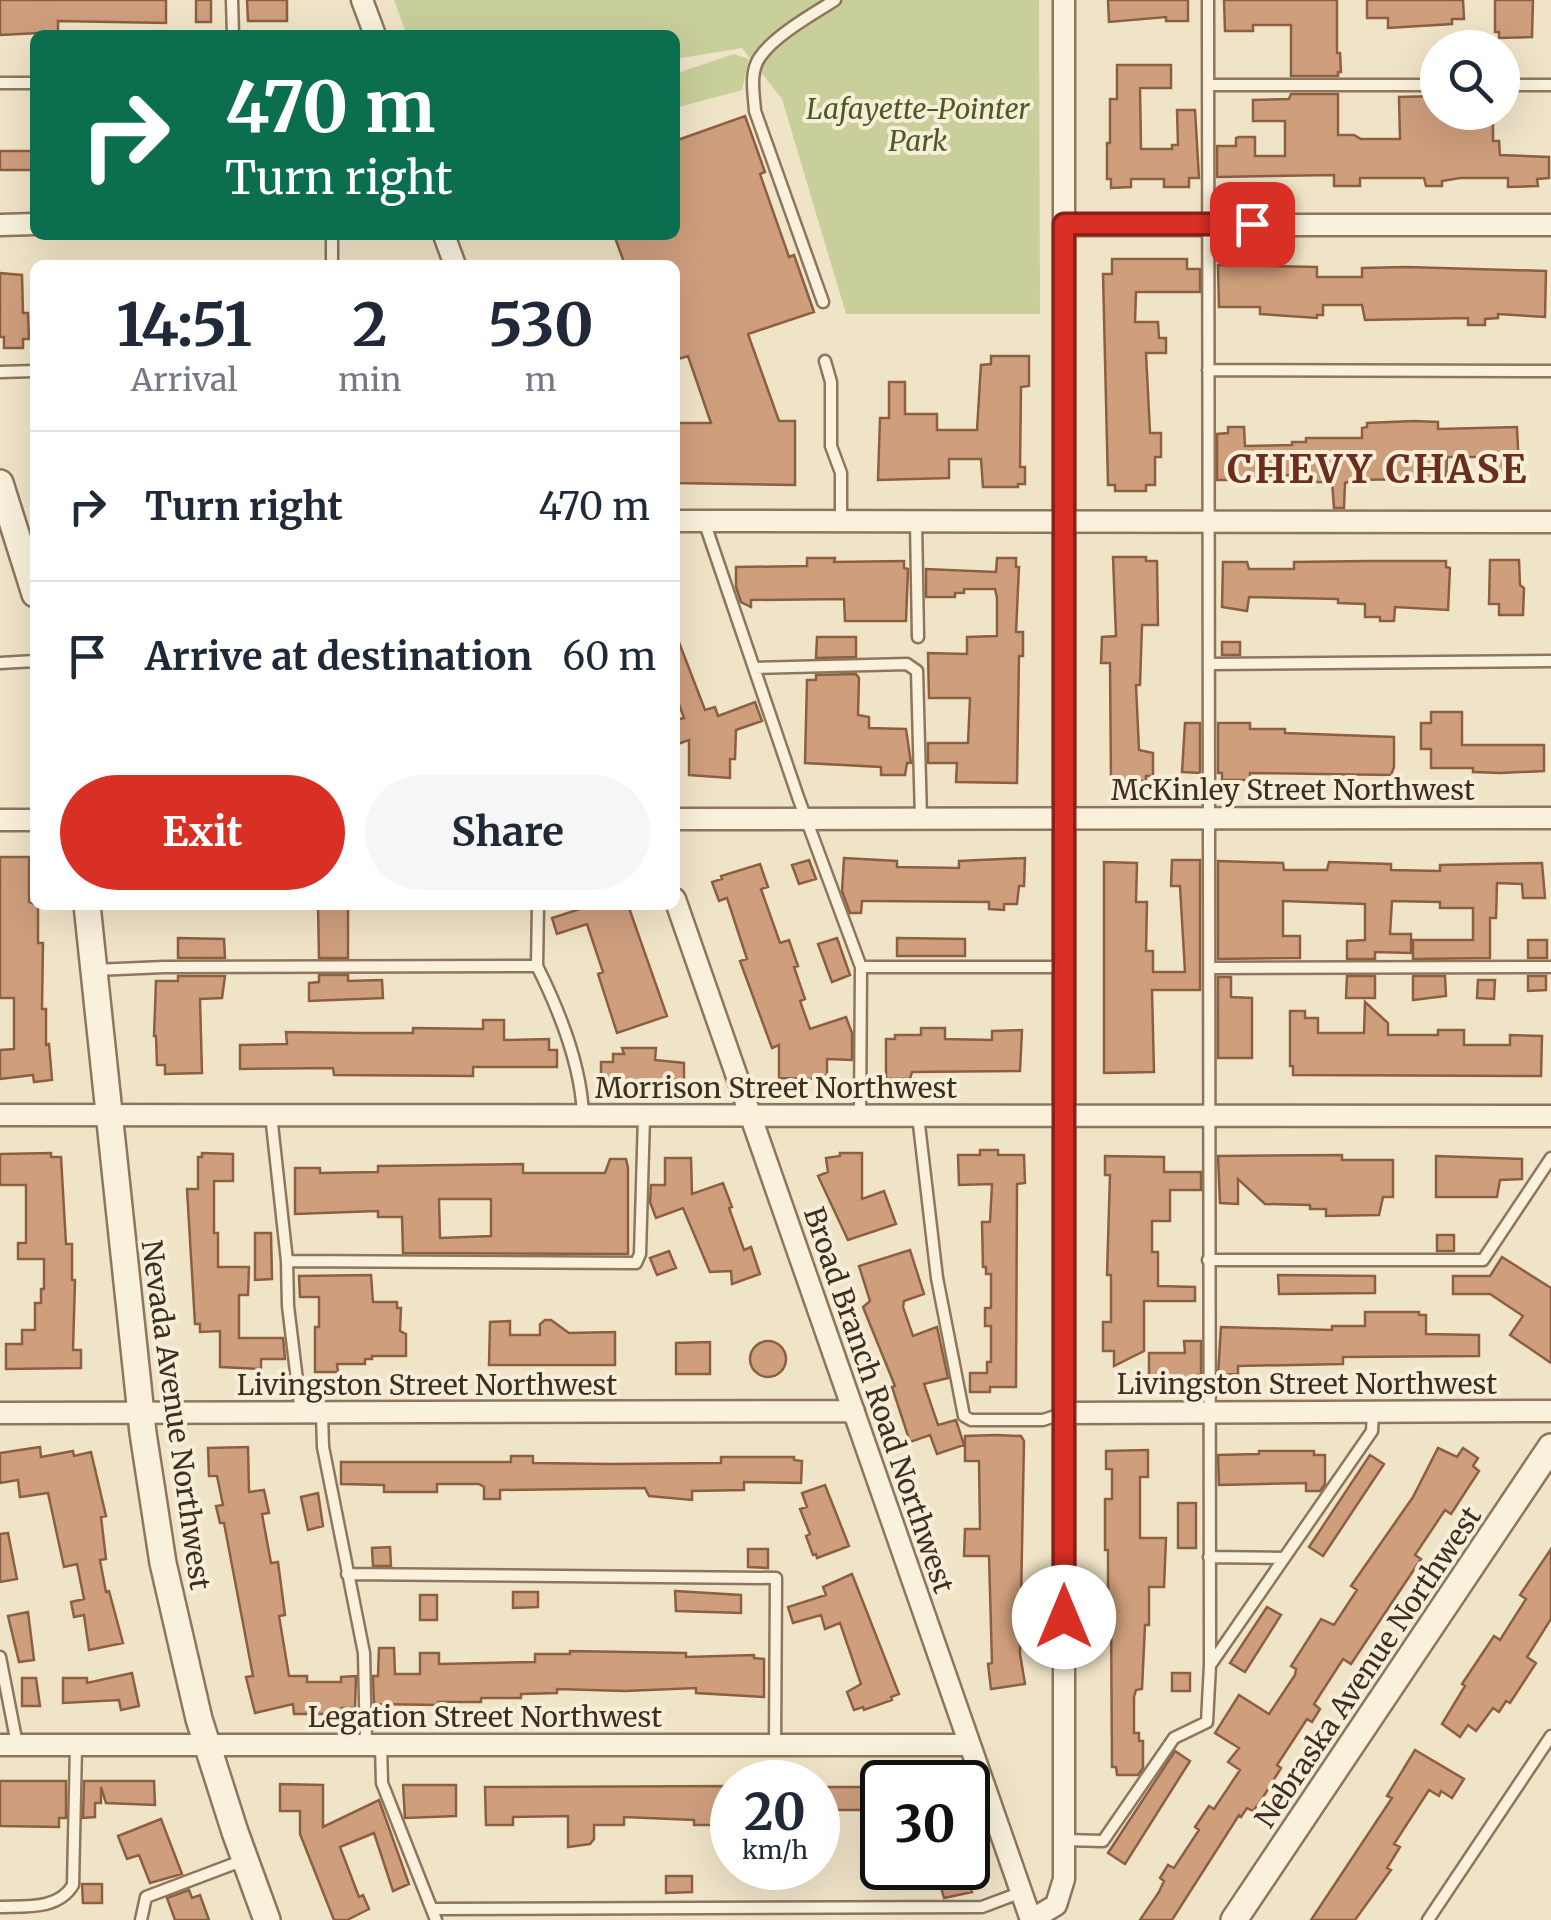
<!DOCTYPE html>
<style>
:root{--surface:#fff;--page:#f6f6f7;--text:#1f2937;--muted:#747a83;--line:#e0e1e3;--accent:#d93025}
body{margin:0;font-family:Merriweather,serif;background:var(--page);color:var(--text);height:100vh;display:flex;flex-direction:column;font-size:38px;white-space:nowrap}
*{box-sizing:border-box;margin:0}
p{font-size:32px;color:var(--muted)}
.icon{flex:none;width:55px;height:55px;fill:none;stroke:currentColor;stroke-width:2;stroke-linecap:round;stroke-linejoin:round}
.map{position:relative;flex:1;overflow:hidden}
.panel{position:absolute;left:30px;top:260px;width:650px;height:650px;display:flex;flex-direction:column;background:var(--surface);border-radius:15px;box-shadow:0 10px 40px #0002}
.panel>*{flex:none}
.guide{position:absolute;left:30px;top:30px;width:650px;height:210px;border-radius:15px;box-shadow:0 10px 40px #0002;background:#0b6e4f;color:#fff;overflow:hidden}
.tools{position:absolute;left:1420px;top:30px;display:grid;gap:20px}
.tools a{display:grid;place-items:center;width:100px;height:100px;border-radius:50%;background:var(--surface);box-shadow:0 10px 40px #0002;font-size:50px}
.speed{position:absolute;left:710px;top:1760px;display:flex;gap:20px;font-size:50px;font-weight:700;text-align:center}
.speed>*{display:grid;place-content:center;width:130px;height:130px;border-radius:50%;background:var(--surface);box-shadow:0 10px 40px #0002;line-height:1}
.speed small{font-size:25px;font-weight:400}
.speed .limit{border:5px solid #111;border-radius:15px;background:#fff;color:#111}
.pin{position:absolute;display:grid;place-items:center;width:85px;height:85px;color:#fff;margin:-42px;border-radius:20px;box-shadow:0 5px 15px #0006}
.me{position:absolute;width:110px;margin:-55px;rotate:0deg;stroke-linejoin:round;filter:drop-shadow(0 0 8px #0008)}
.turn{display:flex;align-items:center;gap:35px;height:210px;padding:0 30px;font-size:45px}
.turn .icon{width:130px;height:130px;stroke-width:2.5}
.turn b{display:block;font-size:70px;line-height:85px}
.eta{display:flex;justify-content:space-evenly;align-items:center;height:170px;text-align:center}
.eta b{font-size:60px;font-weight:700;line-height:70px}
.action{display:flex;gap:20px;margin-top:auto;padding:20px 30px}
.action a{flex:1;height:115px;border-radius:60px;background:var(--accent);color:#fff;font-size:40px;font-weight:700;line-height:115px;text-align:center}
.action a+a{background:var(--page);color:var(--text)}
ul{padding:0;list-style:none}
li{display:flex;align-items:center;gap:30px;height:150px;padding:0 30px;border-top:2px solid var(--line)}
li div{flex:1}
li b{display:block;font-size:38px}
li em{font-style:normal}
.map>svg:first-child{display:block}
.green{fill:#c9cf9b}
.building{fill:#cf9f7d;stroke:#8d5f41;stroke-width:2.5;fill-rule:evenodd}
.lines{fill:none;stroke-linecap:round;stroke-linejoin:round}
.service-casing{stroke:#8d765c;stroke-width:15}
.minor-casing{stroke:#8d765c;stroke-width:25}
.tertiary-casing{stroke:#8d765c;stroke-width:30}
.service{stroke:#faf1dc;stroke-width:10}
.minor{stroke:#faf1dc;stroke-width:20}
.tertiary{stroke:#faf1dc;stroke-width:25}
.route-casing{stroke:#8d1f18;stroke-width:25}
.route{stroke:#d93025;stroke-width:18}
.labels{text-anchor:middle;stroke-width:8;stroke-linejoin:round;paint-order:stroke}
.park-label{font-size:28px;font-style:italic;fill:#4d5a26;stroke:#f7eed8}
.street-label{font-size:28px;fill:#3d2e20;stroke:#f7eed8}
.district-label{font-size:38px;font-weight:bold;letter-spacing:2.5px;fill:#6b2e1e;stroke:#f7eed8}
</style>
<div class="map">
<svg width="1551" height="1920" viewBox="0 0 1551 1920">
<rect width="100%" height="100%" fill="#f0e4c8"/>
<path class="green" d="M394 0H1039L1040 314H846L782 99 742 48 675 59V35H407Z
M734 54 749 59 742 90 675 108V74Z"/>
<path class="building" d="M0 0H166V23L58 21V32L0 35Z
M196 0H211V22H196Z
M247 0H287V21H248Z
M1108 0H1188V21H1166V17L1109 22Z
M1224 0H1337V53H1340L1341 72H1338V76H1291V25H1253V31H1225Z
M1367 0H1463L1464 19H1452V24L1388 28V18H1367Z
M1495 0H1533L1532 37 1499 38V32H1495Z
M1117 65H1171V88H1140L1141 149H1172V145H1178L1177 110H1195L1199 178H1189V187H1164V179H1131V187L1111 188V179H1107V143H1110V99H1117Z
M1291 94H1338V135H1354L1361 139H1400L1399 97 1438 96V112H1493V141H1499L1500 155 1549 157V178L1537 179 1538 186 1508 187V178H1460L1442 181V186H1426L1424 178H1360V186H1334V175L1217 177V146H1236V138L1239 137H1255V156H1285V121H1253V100L1289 99Z
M745 116 765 172 760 174 789 257 794 255 814 312 748 334 779 421H795V485L675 483V423H711L688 356 675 360V265H625L614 235H675V141Z
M0 151H35V170H0Z
M1112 259H1187V269H1200V292H1136L1135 322H1158L1159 338H1166V353H1146L1150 433H1161V457H1155V485H1146V491H1115V485H1108L1103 274H1112Z
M1218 265 1317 267V277H1362V268L1406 267 1546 271 1545 317 1498 314V318L1485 319V325H1468V318L1365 320 1362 305H1323V315H1317V318L1260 314V307H1219Z
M0 273 22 275 23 313H28L29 339H23V348H4V337H0Z
M991 356H1029V386L1021 387 1020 467H1025V484H1018V487H983L981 459H949V478L878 480 880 418H889V382H905V414H937V430H977L981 365 991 364Z
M1414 421 1438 422V429L1517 427 1519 471 1487 472V457H1447L1446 483H1410V479L1355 480 1345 483 1344 508H1334L1332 482H1292V475L1247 476V480H1217V434L1228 433V427H1244L1245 446 1292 445V442H1306V438H1362V428L1367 427V423Z
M1113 557H1146V561H1157L1158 625H1142L1140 685H1136L1139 750 1153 753V776H1146V781H1111L1110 663H1101L1102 637 1116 636Z
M807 558H835L834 562 904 561V568L908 569 906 621H845L844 599 751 600V607L741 602 736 587V567L807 566Z
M997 558H1016V567H1019L1016 632H1023V656H1019L1017 783 956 782 957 763H928V743H968L970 698H929L928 653 967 654V637L997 636V598L995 589H964V593H955V597H926V569L996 572Z
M1490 560H1519L1520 585 1524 588 1523 615H1499V604H1489Z
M1368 561H1446V567L1450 568 1448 610 1395 607 1394 621H1380V617H1365V604L1338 603V599L1249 597 1247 611 1222 607 1223 562H1247L1249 569H1294V562Z
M675 632 705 710 715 707 718 716 755 702 762 721 736 730 735 759H730V778L689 775V740L675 745V720L684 718 675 693Z
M817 637H856V657L816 658Z
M1222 642H1240V655H1222Z
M856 674 859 678 858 715 869 717V728L906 729 911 763H907L905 775H881V767L805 763 807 680H816V675Z
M1431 712H1462V745H1544V771L1500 773 1473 772V768H1431V749H1421V723H1431Z
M1185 723H1200V773L1182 772Z
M1218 723H1250V729H1285V733L1394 737V767L1391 775 1250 773V780H1222V773H1218Z
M0 857H29V902L38 905V943H43L42 1009H46V1045L49 1044 52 1080 34 1082 33 1075 0 1079V1050L14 1049V998H0Z
M844 858 897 861V867L959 868V861L1025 858 1024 886H1019L1017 904H1004V910L989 909V902L871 901H862L861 913H850L842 891Z
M809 860 816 879 799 884 792 865Z
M1172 860H1200V990H1152L1154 1072 1104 1073V862L1137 863 1136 902H1147L1146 951H1153V972H1185L1180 886H1171Z
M1218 861 1283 863 1284 870H1327L1329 862 1391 864V870L1440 871V865L1542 863 1545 898H1523L1522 884 1497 883 1496 918H1490V958L1413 959V940H1473V908H1440V902L1392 901 1390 934H1411V953L1375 952V959H1347V941L1365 940V904L1283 901V936H1300V958L1218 959Z
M760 864 768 887 761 889 780 943 789 940 798 966 794 967 805 999 800 1001 810 1029 846 1017 852 1033V1060L827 1059V1075L817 1076V1079L779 1078V1045L772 1048 740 961 747 959 727 898 719 901 712 882 722 879 721 876Z
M318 905H348V958H319Z
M592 905H628L667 1016 617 1033 598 974 603 972 587 924 557 934 552 918Z
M178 938 224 939 225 958H178Z
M837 938 850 975 832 982 818 944Z
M897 938 965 939V956H897Z
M1528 940H1547V958H1528Z
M319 975H348V981L382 980 383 998 309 1001V983L319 982Z
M178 976H225L222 998 200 999 202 1073 165 1074V1065H157L156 1036H154L156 981H178Z
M1347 976H1375V998H1346Z
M1413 976H1445L1446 996 1413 1000Z
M1528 976H1546V990L1528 991Z
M1218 977H1231V997L1252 998V1058H1218Z
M1478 980H1495L1494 999 1477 998Z
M1365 1002 1388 1023V1035H1438V1030H1464V1045H1510V1035L1542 1036 1541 1076 1293 1075V1066H1290V1011H1305V1018H1318V1033H1364Z
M483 1020H504V1040L549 1039V1050H557V1067H473V1076L334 1075 333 1068 240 1069V1045L287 1044 286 1032 362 1033H413V1028L483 1029Z
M921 1028H945V1039L992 1040V1031L1022 1030 1020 1071 912 1072 910 1079H886V1039H895V1035H921Z
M622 1048H656L655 1060 684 1063V1079L601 1082V1062H613V1054H624Z
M980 1150H998V1155H1024L1025 1183 1017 1184 1016 1387H990V1392H970V1373H987V1362H991V1326H985V1308H991V1274H986V1267H983L982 1222H990L992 1184 959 1185 958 1155H980Z
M51 1153V1157H61L66 1244H72V1280H75L73 1350H81V1368L6 1369V1344H22V1330H35V1303H41V1289H44V1259H18V1243H26V1185H0V1154Z
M202 1153 233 1154V1181H214V1233H218V1267H249L248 1295H239V1338H283L285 1359H261V1369L220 1367V1331L200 1332V1324H195L187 1189H198V1157H202Z
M840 1153H862V1199L884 1191 896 1224 848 1240 818 1176 828 1172 826 1158 840 1156Z
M1342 1155V1160H1393V1197H1383L1379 1215 1326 1216V1209H1310V1205L1265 1204 1238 1179V1204L1220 1203 1218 1156Z
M1105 1156 1164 1157V1172H1201V1190H1170V1221H1152V1252H1158V1286L1195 1287V1301H1144V1351L1114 1366V1351H1103V1322H1111V1275H1107L1110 1175H1105Z
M1436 1156 1522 1159V1179L1500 1180 1497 1197H1436Z
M665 1158H691L692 1194 723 1183 732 1207 729 1208 744 1250 751 1247 760 1274 732 1284 731 1271 710 1272 683 1208 656 1218 650 1202 651 1185H665Z
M610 1159H626L628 1168V1254L403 1253 402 1217H378V1211L295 1214V1168H320V1173L378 1172V1166L523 1164V1173H605ZM439 1199H491V1236L440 1238Z
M255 1233H271L272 1279 255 1280Z
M1437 1235H1454V1251H1437Z
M910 1250 924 1294 904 1301 903 1307 913 1336 937 1327 948 1378 924 1384 938 1425 956 1420 964 1445 937 1454 930 1435 910 1442 892 1387 895 1386 863 1307 870 1301 859 1266Z
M669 1251 676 1268 657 1275 650 1258Z
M1502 1257 1551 1288V1363L1510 1335 1523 1316 1490 1294H1453V1276H1490Z
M371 1275 373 1302H397V1308H401L400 1331 406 1334V1356H372V1359H365V1364H337L338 1372H315V1327H319V1297H300L299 1276Z
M1278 1275 1375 1276V1293L1279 1294Z
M1365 1312H1419V1315H1426V1334L1479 1335V1356L1343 1357V1364L1238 1366V1374L1218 1375 1221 1327 1332 1330V1326H1365Z
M545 1320H551L569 1333 615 1332V1365H489L490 1322 510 1321V1335H540V1324Z
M1184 1341H1201V1375H1197V1379L1149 1382V1353H1185Z
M750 1359a18 18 0 1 1 36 0a18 18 0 1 1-36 0Z
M710 1342V1374H676V1343Z
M996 1435 1021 1436 1024 1441 1020 1654 1025 1684 991 1689 988 1664 992 1663 989 1556H964L965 1529H980L979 1461H965V1436Z
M40 1447 41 1457 73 1451 74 1456 91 1452 106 1516 101 1517 106 1559 100 1560 106 1592 109 1591 123 1643 89 1650 84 1615 74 1617 71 1602 84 1599 77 1564 64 1567 48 1493 20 1497 18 1480 0 1483V1453Z
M248 1447 249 1492 264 1490 269 1513 262 1514 271 1563 278 1562 285 1615 279 1616 289 1676H307V1682H341V1677L356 1676 355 1708H342V1714H294L293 1704 255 1713 246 1677 253 1676 224 1523H220L216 1506 223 1505 217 1476H209L208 1448Z
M1438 1448 1457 1457 1463 1448 1478 1458 1473 1466 1479 1471 1451 1514 1445 1510 1415 1555 1421 1559 1351 1664 1343 1659 1314 1704 1320 1709 1312 1722 1307 1719 1277 1765 1281 1768 1262 1799 1253 1811 1247 1808 1241 1817 1239 1815 1172 1920H1140L1159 1892 1164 1881 1160 1878 1168 1865 1174 1868 1199 1830 1195 1827 1209 1806 1214 1809 1240 1770 1228 1762 1239 1748 1215 1733 1239 1695 1269 1714 1295 1675 1296 1669 1291 1666 1321 1619 1334 1625 1357 1590 1351 1586 1413 1497Z
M1148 1450V1477H1140V1538H1166L1164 1587H1149V1625H1145L1142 1689 1136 1690 1134 1697V1733H1139V1741H1143V1768L1138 1775H1117L1116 1767H1112L1111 1608H1108V1550H1105V1499H1112V1469H1106V1451Z
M1259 1451H1314V1455H1325V1484L1320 1491H1306V1483L1219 1485 1218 1455 1259 1454Z
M1370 1455 1384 1464 1323 1556 1309 1547Z
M511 1456H533V1463L612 1464 721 1463V1457H794V1460L802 1461 801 1483 744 1482V1490L692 1491V1500L649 1496 645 1488 500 1490V1499H484V1487L479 1484H437V1492H384V1485L341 1484V1462H511Z
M825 1485 849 1546 817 1558 816 1554 813 1555 806 1536 810 1534 800 1509 807 1507 802 1493Z
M318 1493 323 1526 308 1530 301 1497Z
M1178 1503H1196V1548H1178Z
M8 1533 17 1579 0 1582V1534Z
M390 1547 391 1566H373L372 1548Z
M748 1549H768V1568L748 1567Z
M1551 1549V1619L1527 1657 1536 1663 1510 1703 1506 1701 1499 1712 1493 1708 1476 1731 1468 1725 1460 1737 1442 1724 1465 1686 1462 1684 1494 1636 1500 1640 1526 1599 1520 1595Z
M852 1574 899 1694 891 1697 892 1700 864 1710 863 1707 854 1710 847 1692 861 1684 840 1623 825 1629 821 1615 793 1623 788 1607 826 1595 823 1587Z
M675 1591 741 1595V1613L676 1611Z
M513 1592H538V1607L513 1608Z
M420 1595H437V1620H420Z
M1267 1607 1281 1615 1245 1672 1230 1663Z
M28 1612 34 1660 19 1662 8 1616Z
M379 1648H394L395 1674H420V1653H439V1664L535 1662V1654H570V1651L686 1653V1657L754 1655V1658L764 1659V1697L696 1693V1688L625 1691 557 1689V1693L521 1694V1698H481V1702H438V1705L374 1704 373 1676H378Z
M132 1673 139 1706 121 1710 119 1700 63 1703V1678H87V1683Z
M1172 1673H1190V1691H1172Z
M22 1678H36L40 1706H22Z
M1415 1750 1464 1779 1452 1798 1441 1791 1439 1796 1429 1790 1394 1844 1400 1847 1387 1868 1391 1870 1355 1920H1311L1392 1798 1387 1796Z
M1175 1751 1190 1761 1125 1864 1108 1853Z
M0 1781H66V1818H59V1827L0 1826Z
M84 1781H154L155 1805 106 1803 101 1787V1803H95V1817L83 1818Z
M280 1784 323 1785V1827L379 1800 409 1884 393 1891 374 1833 340 1847 359 1897 363 1895 369 1909 347 1920H334L300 1834V1811H280Z
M403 1785H456V1816L405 1818Z
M732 1786V1825H694V1820L624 1817V1825H594V1839L590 1844 568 1847V1816L513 1817V1825H486L485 1787Z
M818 1787H882V1810H819Z
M161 1819 182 1874 150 1883 139 1855 127 1859 118 1836Z
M964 1870 972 1892 944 1898 939 1880Z
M666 1876H692V1892L666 1893Z
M82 1884H102V1903H83Z
M189 1890 192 1898 200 1895 209 1920H175L167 1898Z"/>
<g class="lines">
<defs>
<path id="service" d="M232 0 233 35
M0 83H35
M1208 85H1438
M1502 85H1551
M332 235V265
M823 302 755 111C754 94 749 72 760 57 775 35 813 14 835 0
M825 361 831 382V446L841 473V521
M1208 370 1551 371
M0 372 35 371
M704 521 798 797 861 967 860 1116
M916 522 918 637
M0 663 35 661
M1209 664 1551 661
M754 668 907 664 917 671 921 818
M537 966 538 905
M861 967H1064
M1209 968 1551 967
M95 970 164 967 537 966C559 1010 581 1066 583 1115
M271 1115 287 1261 636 1263 640 1254 644 1116
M918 1116 937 1278 964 1416 971 1420H1043L1064 1413
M1208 1260H1483L1551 1158
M287 1261 288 1306 301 1413
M322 1413 323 1447 364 1653 366 1745
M1209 1557 1284 1558
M347 1574 776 1578 775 1746
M0 1657 17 1744
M1211 1664 1372 1431 1373 1412
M381 1745 382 1783 436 1920
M1065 1840 1103 1841 1174 1738 1207 1722 1210 1665 1208 0
M0 1907C26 1906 58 1910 73 1885L76 1746
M434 1909 982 1907 1022 1892
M141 1920 146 1897 244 1860
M1428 1920 1551 1736"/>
<path id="minor" d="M362 0 375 35
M0 225 35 224
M1064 225H1551
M444 235 455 265
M675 521 1551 522
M675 819 1551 818
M0 820H35
M675 899 1031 1920
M0 1115 1551 1116
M0 1413 854 1411
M1064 1413 1551 1411
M0 1745H970
M1031 1920 1056 1905 1064 1879V0"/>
<path id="tertiary" d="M0 483 35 594
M87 905 143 1433 163 1563 199 1719 235 1832 267 1920
M1234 1920 1551 1447"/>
</defs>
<use href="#service" class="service-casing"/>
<use href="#minor" class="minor-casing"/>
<use href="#tertiary" class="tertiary-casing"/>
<use href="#service" class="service"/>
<use href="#minor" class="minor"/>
<use href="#tertiary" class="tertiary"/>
</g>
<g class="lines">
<defs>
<path id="route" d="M1064 1617V224H1252"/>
</defs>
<use href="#route" class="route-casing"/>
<use href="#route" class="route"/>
</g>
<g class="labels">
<g class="park-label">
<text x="918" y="119">Lafayette-Pointer<tspan x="918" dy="32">Park</tspan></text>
</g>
<g class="street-label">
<text x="1293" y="800">McKinley Street Northwest</text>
<text x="776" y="1098">Morrison Street Northwest</text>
<text x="1307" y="1394">Livingston Street Northwest</text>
<text x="427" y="1395">Livingston Street Northwest</text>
<text transform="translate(879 1400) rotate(71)" y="10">Broad Branch Road Northwest</text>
<text transform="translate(176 1415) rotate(82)" y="10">Nevada Avenue Northwest</text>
<text transform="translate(1368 1667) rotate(-56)" y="10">Nebraska Avenue Northwest</text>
<text x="485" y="1727">Legation Street Northwest</text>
</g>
<g class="district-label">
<text x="1378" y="483">CHEVY CHASE</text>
</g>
</g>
</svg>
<div class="tools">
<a><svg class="icon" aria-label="search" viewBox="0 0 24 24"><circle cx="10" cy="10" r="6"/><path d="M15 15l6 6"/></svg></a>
</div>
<div class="speed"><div>20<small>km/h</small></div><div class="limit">30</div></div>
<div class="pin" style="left:1252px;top:224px;background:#d93025"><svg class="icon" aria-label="arrive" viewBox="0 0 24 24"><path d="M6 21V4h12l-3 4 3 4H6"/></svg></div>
<svg class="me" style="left:1064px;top:1617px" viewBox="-20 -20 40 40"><circle r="19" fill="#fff"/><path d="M0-13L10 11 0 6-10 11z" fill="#d93025"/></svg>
<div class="guide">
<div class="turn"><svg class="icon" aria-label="right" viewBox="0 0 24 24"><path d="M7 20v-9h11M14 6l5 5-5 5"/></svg><div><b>470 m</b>Turn right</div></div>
</div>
<section class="panel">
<div class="eta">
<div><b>14:51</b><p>Arrival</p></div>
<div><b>2</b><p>min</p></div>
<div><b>530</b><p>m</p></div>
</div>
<ul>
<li><svg class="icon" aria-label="right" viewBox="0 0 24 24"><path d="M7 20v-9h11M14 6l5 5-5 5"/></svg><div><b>Turn right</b></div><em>470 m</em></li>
<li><svg class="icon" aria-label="arrive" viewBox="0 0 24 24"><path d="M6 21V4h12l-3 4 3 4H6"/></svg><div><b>Arrive at destination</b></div><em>60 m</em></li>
</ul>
<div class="action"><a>Exit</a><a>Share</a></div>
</section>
</div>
